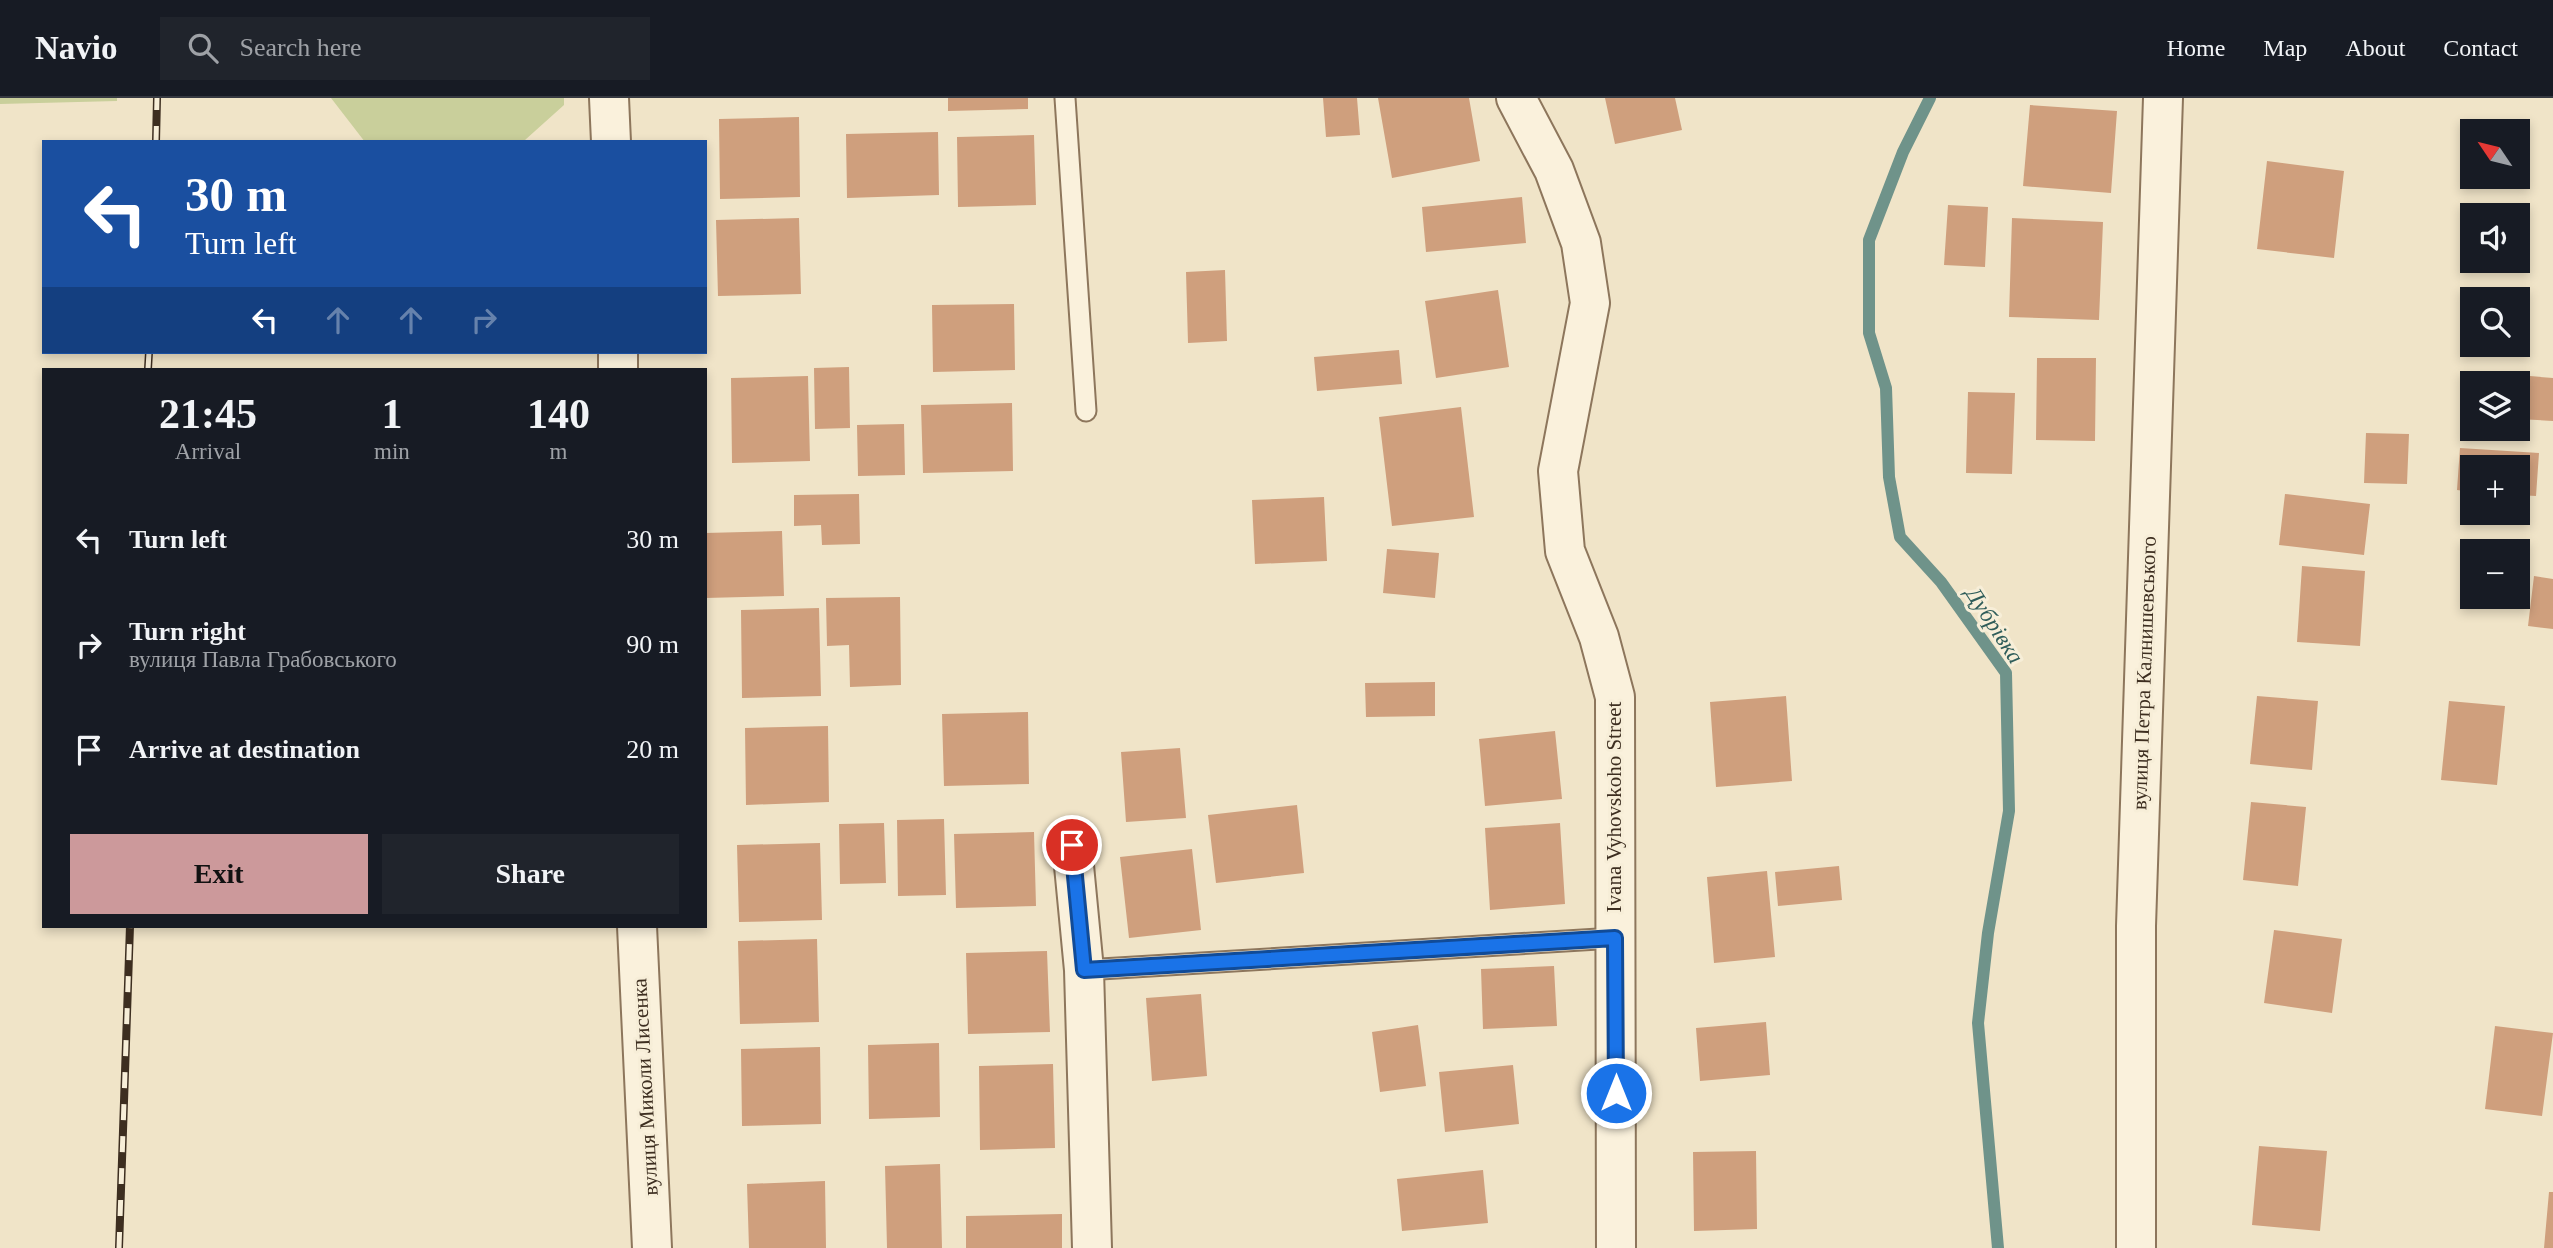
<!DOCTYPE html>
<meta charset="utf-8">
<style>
:root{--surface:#171b24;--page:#20242c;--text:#f1f3f6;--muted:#9ea1a6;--line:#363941;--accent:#cc999b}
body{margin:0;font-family:"Times New Roman",serif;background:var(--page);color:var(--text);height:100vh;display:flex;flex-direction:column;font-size:26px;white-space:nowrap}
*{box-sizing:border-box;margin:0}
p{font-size:23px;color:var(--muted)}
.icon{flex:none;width:38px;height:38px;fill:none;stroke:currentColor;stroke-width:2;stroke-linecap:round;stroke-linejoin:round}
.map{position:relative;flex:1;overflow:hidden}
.drawer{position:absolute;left:42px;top:270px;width:665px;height:560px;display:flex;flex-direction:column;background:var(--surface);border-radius:0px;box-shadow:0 4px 10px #0003}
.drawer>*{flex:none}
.top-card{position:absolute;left:42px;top:42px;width:665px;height:214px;border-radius:0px;box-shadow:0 4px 10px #0003;background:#1a4fa0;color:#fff;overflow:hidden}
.needle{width:46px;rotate:305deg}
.buttons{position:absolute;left:2460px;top:21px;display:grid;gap:14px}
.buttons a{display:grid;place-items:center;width:70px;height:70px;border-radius:0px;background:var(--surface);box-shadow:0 4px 10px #0003;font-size:35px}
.pin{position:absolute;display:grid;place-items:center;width:60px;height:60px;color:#fff;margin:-30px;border:4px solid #fff;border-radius:50%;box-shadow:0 2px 7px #0007}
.me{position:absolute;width:77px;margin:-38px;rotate:0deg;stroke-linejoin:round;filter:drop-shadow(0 0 5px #0008)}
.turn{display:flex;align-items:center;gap:24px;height:147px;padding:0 28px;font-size:32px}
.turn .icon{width:91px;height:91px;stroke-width:2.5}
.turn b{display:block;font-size:49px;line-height:60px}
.lanes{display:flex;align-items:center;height:66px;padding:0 28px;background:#0003;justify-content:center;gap:35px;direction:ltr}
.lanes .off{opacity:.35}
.eta{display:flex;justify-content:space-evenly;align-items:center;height:119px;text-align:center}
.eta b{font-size:42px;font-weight:700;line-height:49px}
.button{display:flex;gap:14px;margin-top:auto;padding:14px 28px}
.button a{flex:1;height:80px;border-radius:0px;background:var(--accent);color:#111;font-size:28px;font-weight:700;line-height:80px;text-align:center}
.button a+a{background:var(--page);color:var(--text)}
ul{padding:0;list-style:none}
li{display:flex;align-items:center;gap:21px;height:105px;padding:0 28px}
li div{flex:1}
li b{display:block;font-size:26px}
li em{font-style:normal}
header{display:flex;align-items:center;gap:42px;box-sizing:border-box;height:98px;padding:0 35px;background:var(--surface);border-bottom:2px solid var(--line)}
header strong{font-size:33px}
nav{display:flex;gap:38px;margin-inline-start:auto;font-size:24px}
.search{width:490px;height:63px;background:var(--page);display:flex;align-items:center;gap:18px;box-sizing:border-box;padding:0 24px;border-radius:0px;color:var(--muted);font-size:26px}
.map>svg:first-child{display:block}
.green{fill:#c9cf9b}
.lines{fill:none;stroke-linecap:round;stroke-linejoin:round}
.stream{stroke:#6f938a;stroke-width:12}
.building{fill:#cf9f7d}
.lane-casing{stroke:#8d765c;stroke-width:23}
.street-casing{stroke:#8d765c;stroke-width:42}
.lane{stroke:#faf1dc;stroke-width:19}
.street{stroke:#faf1dc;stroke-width:38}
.rail-casing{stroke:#3d2e20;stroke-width:8}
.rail{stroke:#f7eed8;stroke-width:5;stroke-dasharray:16;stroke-linecap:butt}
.route-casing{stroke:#114b97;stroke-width:18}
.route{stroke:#1a73e8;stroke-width:12}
.labels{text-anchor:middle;stroke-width:6;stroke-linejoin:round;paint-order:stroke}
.street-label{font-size:21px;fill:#3d2e20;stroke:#f7eed8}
.water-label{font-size:23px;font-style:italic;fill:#2f5d5a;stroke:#f7eed8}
</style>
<header>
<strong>Navio</strong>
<div class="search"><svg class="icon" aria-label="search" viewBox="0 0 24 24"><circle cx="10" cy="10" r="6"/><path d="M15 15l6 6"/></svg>Search here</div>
<nav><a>Home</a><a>Map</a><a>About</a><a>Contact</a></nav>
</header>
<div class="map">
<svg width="2553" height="1150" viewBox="0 0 2553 1150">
<rect width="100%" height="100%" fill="#f0e4c8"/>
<path class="green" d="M0 0H117V3L0 6Z
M331 0H564V7L525 42 519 44H365Z"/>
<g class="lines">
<path class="stream" d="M1930 0 1903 54 1869 142V235L1886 290 1889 379 1900 439 1941 484 2006 575 2009 713 1988 835 1978 925 1998 1150"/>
</g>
<path class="building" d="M948 0H1028V11L948 13Z
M1323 0H1357L1360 37 1326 39Z
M1378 0H1469L1480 63 1392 80Z
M1605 0H1675L1682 32 1615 46Z
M2030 7 2117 13 2111 95 2023 88Z
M799 19 800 99 720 101 719 21Z
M938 34 939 97 847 100 846 36Z
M1034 37 1036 107 958 109 957 39Z
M2267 63 2344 73 2334 160 2257 151Z
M1522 99 1526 145 1426 154 1422 109Z
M1948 107 1988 109 1985 169 1944 167Z
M799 120 801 196 718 198 716 122Z
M2012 120 2103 124 2099 222 2009 219Z
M1225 172 1227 243 1188 245 1186 174Z
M1498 192 1509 269 1436 280 1425 203Z
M1014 206 1015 272 933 274 932 207Z
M1399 252 1402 286 1317 293 1314 259Z
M2037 260H2096L2095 343 2036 342Z
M849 269 850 330 815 331 814 270Z
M2506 276 2553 280V323L2518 321V285H2505Z
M808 278 810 363 732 365 731 280Z
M1968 294 2015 295 2012 376 1966 375Z
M1012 305 1013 373 923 375 921 307Z
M1461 309 1474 419 1392 428 1379 319Z
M904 326 905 377 858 378 857 327Z
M2366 335 2409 336 2407 386 2364 385Z
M2460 350 2539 355 2536 398 2518 397V369H2473V394L2457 392Z
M859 396 860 446 822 447 821 427 794 428V397Z
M2285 396 2370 406 2364 457 2279 447Z
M1324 399 1327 463 1255 466 1252 402Z
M782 433 784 498 705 500V435Z
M1387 451 1439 455 1435 500 1383 495Z
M2302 468 2365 473 2360 548 2297 544Z
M2534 478 2553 481V531L2528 528Z
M900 499 901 587 850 589 849 547 827 548 826 500Z
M819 510 821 598 742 600 741 512Z
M1435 584V618L1366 619 1365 585Z
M1786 598 1792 683 1716 689 1710 604Z
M2257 598 2318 603 2312 672 2250 666Z
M2449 603 2505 608 2497 687 2441 682Z
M1028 614 1029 686 944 688 942 616Z
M828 628 829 704 746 707 745 630Z
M1555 633 1562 701 1485 708 1479 641Z
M1180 650 1186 720 1126 724 1121 654Z
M2251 704 2306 709 2298 788 2243 782Z
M1297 707 1304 775 1216 785 1208 717Z
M944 721 946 797 898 798 897 722Z
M884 725 886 785 840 786 839 726Z
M1560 725 1565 806 1490 812 1485 730Z
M1034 734 1036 808 956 810 954 736Z
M820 745 822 822 739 824 737 747Z
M1192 751 1201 832 1129 840 1120 759Z
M1839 768 1842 802 1778 808 1775 774Z
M1767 773 1775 859 1714 865 1707 779Z
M2274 832 2342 841 2332 915 2264 905Z
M817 841 819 924 740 926 738 843Z
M1047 853 1050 934 968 936 966 855Z
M1554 868 1557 928 1483 931 1481 871Z
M1201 896 1207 978 1152 983 1146 900Z
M1766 924 1770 977 1700 983 1696 930Z
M1418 927 1426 988 1380 994 1372 934Z
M2495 928 2553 935 2542 1018 2485 1011Z
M939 945 940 1019 869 1021 868 947Z
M820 949 821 1026 742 1028 741 951Z
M1053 966 1055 1050 980 1052 979 968Z
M1513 967 1519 1026 1445 1034 1439 974Z
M2259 1048 2327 1053 2320 1133 2252 1127Z
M1756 1053 1757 1131 1694 1133 1693 1054Z
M940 1066 942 1150H887L885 1068Z
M1483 1072 1488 1125 1402 1133 1397 1081Z
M825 1083 826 1150H749L747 1086Z
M2549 1094H2553V1150H2544Z
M1062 1116V1150H966V1118Z"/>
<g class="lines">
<defs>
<path id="lane" d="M1065 0 1086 313
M1084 872 1615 840"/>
<path id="street" d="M609 0 611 44
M1516 0 1554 72 1581 145 1590 205 1558 373 1565 453 1599 539 1615 599 1616 1150
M618 254V271
M1072 747 1084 872 1092 1150
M637 828 652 1150
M2136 1150V828L2163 0"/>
</defs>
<use href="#lane" class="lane-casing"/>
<use href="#street" class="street-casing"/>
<use href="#lane" class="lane"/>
<use href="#street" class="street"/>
<defs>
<path id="rail" d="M156 44 157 0
M148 271 149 254
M119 1150 130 828"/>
</defs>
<use href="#rail" class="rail-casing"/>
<use href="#rail" class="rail"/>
</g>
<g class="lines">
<defs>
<path id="route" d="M1072 747 1084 872 1615 840 1616 995"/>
</defs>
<use href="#route" class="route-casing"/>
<use href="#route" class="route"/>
</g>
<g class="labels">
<g class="street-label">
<text transform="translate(2144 575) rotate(-88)" y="7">вулиця Петра Калнишевського</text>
<text transform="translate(1614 709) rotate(-90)" y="7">Ivana Vyhovskoho Street</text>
<text transform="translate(645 989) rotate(-93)" y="7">вулиця Миколи Лисенка</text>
</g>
<g class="water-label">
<text transform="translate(1995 527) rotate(57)" y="8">Дубрівка</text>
</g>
</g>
</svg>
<div class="buttons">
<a><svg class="needle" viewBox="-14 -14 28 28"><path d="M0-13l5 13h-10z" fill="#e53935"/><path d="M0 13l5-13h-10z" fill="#9ea1a6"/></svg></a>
<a><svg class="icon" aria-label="sound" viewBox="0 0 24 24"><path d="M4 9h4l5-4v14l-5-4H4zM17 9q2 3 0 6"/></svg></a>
<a><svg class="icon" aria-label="search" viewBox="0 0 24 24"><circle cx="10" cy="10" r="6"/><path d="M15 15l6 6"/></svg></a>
<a><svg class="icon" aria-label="layers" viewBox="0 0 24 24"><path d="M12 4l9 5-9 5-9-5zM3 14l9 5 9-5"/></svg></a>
<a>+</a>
<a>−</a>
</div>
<div class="pin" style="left:1072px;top:747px;background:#d93025"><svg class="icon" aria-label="arrive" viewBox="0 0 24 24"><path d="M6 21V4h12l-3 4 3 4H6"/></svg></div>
<svg class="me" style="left:1616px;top:995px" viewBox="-20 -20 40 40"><circle r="17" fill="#1a73e8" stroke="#fff" stroke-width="3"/><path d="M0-11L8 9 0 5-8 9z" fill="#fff"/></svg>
<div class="top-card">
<div class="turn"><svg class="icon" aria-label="left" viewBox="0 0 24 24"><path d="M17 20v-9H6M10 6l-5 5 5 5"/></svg><div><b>30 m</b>Turn left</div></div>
<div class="lanes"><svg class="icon" aria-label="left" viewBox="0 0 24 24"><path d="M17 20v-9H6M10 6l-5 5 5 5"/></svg><svg class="icon off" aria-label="ahead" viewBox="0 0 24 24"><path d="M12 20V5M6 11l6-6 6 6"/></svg><svg class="icon off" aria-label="ahead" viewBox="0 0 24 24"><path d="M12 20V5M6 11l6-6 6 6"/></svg><svg class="icon off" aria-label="right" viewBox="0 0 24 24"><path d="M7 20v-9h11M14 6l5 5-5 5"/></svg></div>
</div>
<section class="drawer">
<div class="eta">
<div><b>21:45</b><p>Arrival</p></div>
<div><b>1</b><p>min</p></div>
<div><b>140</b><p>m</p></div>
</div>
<ul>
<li><svg class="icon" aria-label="left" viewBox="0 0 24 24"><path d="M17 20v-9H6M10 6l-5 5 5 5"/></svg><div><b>Turn left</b></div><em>30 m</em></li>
<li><svg class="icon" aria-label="right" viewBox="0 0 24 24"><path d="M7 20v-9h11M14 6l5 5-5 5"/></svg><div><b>Turn right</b><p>вулиця Павла Грабовського</p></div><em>90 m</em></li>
<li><svg class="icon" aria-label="arrive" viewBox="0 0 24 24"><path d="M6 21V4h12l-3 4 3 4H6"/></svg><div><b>Arrive at destination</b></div><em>20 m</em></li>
</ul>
<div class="button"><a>Exit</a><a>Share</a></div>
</section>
</div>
